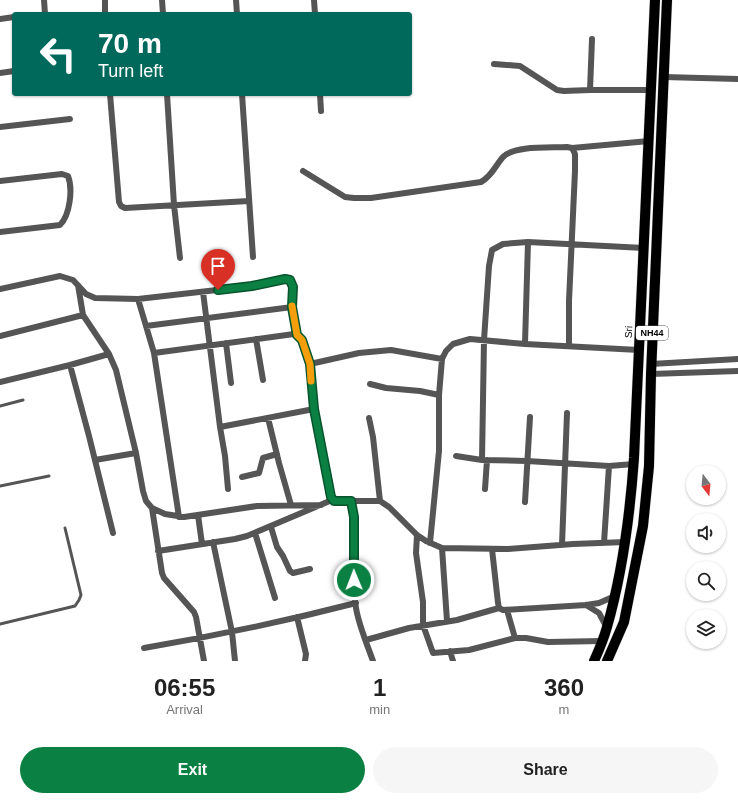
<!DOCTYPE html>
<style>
:root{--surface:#fff;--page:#f6f6f6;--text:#222;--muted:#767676;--accent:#0b8043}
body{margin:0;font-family:Helvetica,sans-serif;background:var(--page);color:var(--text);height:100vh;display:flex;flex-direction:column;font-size:15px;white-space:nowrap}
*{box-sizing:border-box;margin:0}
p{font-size:13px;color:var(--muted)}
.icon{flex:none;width:22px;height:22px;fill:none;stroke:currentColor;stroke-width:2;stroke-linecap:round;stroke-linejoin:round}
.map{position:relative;height:661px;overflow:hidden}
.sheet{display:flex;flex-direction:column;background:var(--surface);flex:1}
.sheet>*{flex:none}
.hud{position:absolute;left:12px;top:12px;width:400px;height:84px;border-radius:4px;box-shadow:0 1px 3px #0004;background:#00695c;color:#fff;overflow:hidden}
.needle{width:26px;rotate:164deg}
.buttons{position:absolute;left:686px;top:465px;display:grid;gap:8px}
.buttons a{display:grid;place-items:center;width:40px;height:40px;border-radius:50%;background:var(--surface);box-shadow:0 1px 3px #0004;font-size:20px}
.pin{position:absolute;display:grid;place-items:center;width:34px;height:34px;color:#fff;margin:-41px -17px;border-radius:50% 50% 50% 0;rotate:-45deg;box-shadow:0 0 4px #0007}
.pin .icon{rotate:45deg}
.me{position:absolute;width:44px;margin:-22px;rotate:359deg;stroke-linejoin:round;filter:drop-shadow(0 0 3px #0008)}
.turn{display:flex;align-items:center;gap:14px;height:84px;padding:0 20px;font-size:18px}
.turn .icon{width:52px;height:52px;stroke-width:2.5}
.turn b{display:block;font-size:28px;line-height:34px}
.eta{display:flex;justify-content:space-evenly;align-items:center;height:68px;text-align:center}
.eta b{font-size:24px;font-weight:700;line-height:28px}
.action{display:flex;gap:8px;margin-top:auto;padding:8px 20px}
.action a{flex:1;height:46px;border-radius:24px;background:var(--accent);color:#fff;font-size:16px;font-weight:700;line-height:46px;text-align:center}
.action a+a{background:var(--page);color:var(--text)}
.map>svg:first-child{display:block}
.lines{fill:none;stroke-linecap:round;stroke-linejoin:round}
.trunk-casing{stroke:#dbdbdb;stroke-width:11}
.service{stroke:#555;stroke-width:3}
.minor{stroke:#555;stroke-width:6}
.trunk{stroke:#000;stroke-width:10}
.route-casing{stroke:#07532c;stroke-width:10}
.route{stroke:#0b8043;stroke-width:7}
.slow{stroke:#f59e0b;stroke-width:7}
.labels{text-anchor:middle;stroke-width:3;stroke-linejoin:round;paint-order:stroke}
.shield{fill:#fff;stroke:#4c4c4c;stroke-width:1}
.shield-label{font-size:9px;font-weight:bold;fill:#000}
.street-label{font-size:10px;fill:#000;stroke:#fff}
</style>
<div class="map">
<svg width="738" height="661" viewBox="0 0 738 661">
<rect width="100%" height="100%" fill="#fff"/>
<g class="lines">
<defs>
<path id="trunk" d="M594 661C599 650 604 638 607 627 623 571 630 515 634 458L655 0
M607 661 624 622 643 526 649 466 651 374 667 0"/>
</defs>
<use href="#trunk" class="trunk-casing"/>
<path class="service" d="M0 406 23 400
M0 486 49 476
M0 624 75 606 79 600 81 595 65 528"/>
<path class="minor" d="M44 0 45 14
M105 0V14
M162 0 163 14
M236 0 237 14
M314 0 315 14
M0 19 14 17
M592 39 590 90H651
M494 64 520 66 557 90 564 91 590 90
M0 73 14 71
M664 77 738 79
M110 94 119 202 121 206 125 208 249 201
M167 94 174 205 180 258
M242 94 253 257
M320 94 321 111
M0 127 70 119
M572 148 649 141
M303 171 345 197 354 198H371L481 182C492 176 495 166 503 157 514 145 551 148 567 147L572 148 575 154V171L569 301V346
M0 181 62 174 68 176C73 189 70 215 60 225L0 232
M78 285 83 315 109 354 116 370 136 453 143 491 146 501 152 508 165 514 184 517 257 506 321 505
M0 289 60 276 73 280 86 294 95 298 138 299 154 353 294 334 299 336 303 340 310 364 314 409 332 500 335 501H380L389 507 417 535 426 541 442 548 508 549 573 544 626 542
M203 292 220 427
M138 299 252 286 285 279 289 280 293 287 292 307 297 335
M146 326 292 307
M0 336 83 315
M256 339 263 380
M226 343 231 383
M525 344 528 242
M154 353 179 517
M310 364 359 353 391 350 442 359
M651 364 738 359
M70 365 89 436 113 533
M651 374 738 371
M0 382 70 365 109 354
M370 384 386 388 420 391 439 395
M268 418 279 463 291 505
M369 418 373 437 380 501
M456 456 482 460 527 461 609 466 634 464
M95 460 136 453
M482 460 484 340 489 266 492 250 503 244 528 242 644 248
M242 477 259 473 263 458 277 454
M228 489 225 456 220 427 314 409
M485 489 487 460
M351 501C358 537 350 573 356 608 359 626 367 644 373 661
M525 502 530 417
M152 508 162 573 164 578 194 612 196 617 204 661
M198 515 202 544
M271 527 277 547 283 556 290 571 293 573 310 569
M255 533 275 598
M417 535 416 553 423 602V625L433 653 469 650 515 638H526L548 642 602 641
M213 542 232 632 235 661
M430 543 439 451V395L442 359 446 351 453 344 470 339 525 344 639 350
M604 543 609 466
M562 545 567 413
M442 548 447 621
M492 549 498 603 499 608 503 610 586 605 599 603 615 596
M158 551 235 539 247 536 332 500
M586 605 599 613 607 628
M507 610 515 638
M297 617 306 654 305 661
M366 640 409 628 457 620 499 608
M144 648C215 636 286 621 356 603
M450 651 453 661"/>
<use href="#trunk" class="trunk"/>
</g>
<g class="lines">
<defs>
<path id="route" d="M218 290 252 286 285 279 290 280 293 287 292 307 297 335 302 340 310 364 314 409 331 497 334 501H351L354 517V580"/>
</defs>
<use href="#route" class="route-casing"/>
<use href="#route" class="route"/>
<path class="slow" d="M292 306 297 335 302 340 310 364 311 381"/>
</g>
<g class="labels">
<rect class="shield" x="636" y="326" width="32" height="14" rx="3"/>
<g class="shield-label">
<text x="652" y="336">NH44</text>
</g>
<g class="street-label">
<text transform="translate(628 332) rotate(-87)" y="4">Sri</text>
</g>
</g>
</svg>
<div class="buttons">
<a><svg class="needle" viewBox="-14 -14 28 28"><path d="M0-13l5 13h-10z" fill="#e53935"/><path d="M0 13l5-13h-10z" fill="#767676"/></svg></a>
<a><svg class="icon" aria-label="sound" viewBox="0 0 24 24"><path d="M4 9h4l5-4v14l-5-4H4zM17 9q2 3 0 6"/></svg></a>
<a><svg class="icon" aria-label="search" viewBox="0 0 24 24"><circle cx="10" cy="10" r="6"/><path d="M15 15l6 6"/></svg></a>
<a><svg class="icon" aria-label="layers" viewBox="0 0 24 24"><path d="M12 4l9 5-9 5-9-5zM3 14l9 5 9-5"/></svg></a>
</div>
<div class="pin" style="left:218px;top:290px;background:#d93025"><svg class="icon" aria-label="arrive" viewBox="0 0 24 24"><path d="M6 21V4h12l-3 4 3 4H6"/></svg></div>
<svg class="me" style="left:354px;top:580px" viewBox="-20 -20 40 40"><circle r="17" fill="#0b8043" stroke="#fff" stroke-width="3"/><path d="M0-11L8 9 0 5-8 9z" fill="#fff"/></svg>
<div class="hud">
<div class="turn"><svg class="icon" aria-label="left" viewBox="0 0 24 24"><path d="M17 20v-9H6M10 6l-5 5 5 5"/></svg><div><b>70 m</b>Turn left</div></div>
</div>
</div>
<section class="sheet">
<div class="eta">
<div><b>06:55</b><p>Arrival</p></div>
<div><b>1</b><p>min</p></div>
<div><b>360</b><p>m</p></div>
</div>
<div class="action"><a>Exit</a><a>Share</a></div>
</section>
